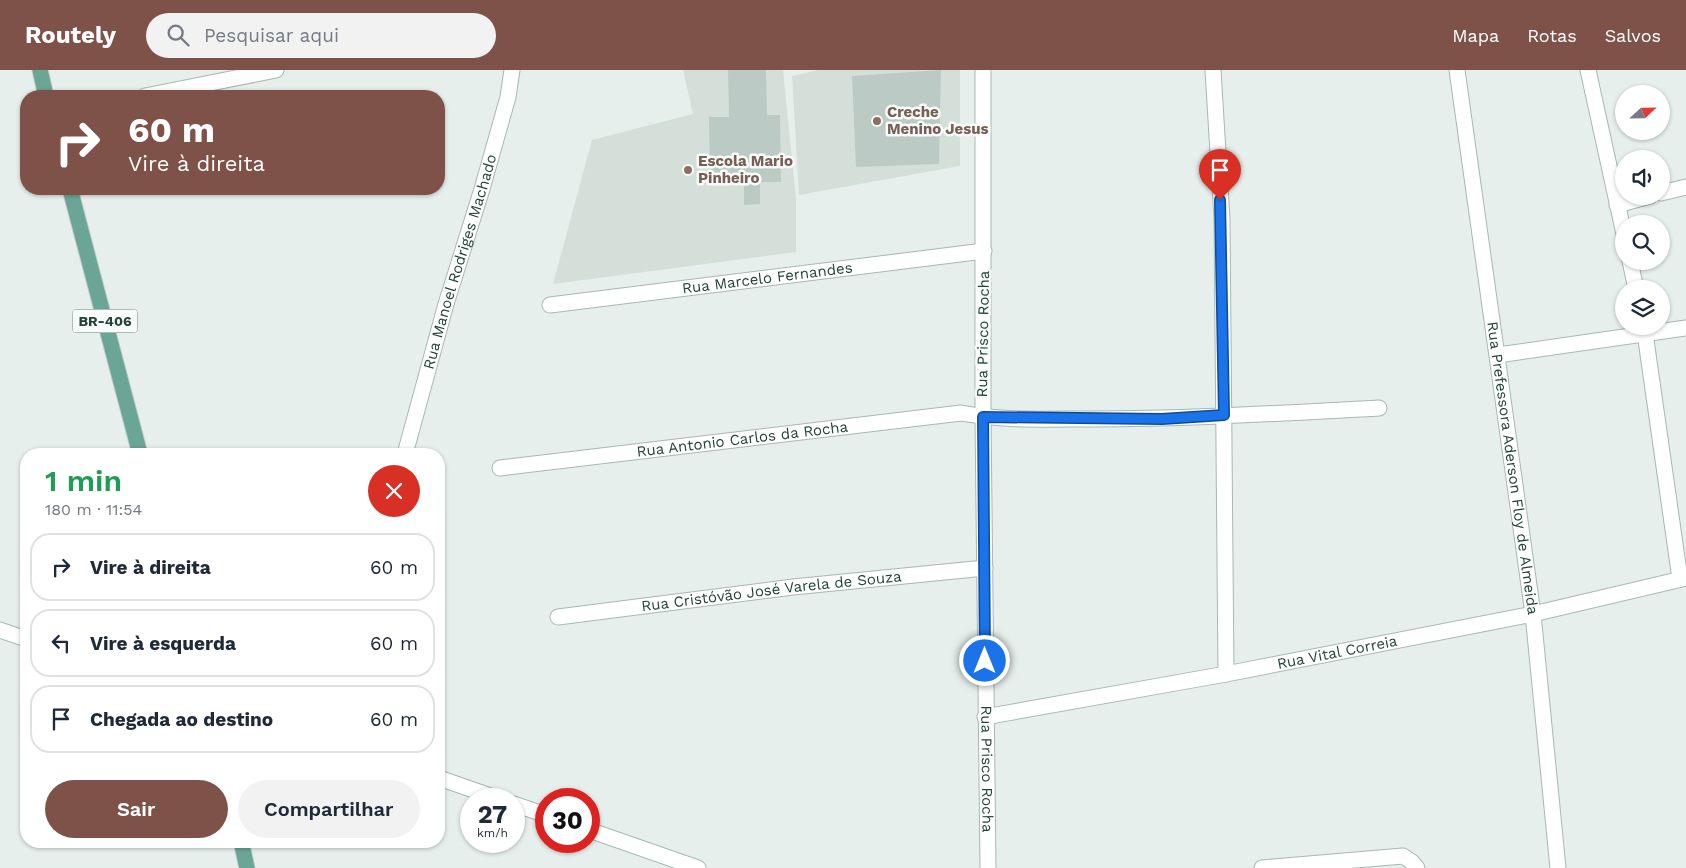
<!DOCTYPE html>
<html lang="pt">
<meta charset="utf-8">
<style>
:root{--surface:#fff;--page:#f2f2f3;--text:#1f2937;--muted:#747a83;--line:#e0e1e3;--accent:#7f5249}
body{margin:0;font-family:"Work Sans",sans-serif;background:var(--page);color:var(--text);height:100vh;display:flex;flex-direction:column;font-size:19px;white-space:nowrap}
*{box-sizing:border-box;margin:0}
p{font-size:16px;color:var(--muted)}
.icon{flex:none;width:28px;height:28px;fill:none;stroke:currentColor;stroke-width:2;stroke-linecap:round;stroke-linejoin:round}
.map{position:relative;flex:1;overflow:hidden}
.panel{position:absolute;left:20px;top:378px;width:425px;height:400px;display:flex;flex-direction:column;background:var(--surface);border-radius:20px;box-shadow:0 1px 4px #0004}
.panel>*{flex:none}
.guide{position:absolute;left:20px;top:20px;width:425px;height:105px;border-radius:20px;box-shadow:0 1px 4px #0004;background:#7f5249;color:#fff;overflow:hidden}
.needle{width:32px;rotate:68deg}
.controls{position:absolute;left:1615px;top:15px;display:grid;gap:10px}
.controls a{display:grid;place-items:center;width:55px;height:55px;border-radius:50%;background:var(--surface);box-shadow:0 1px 4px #0004;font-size:25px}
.speed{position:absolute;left:460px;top:718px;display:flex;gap:10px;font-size:25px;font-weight:700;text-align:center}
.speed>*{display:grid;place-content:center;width:65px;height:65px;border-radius:50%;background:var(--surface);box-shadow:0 1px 4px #0004;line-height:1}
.speed small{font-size:12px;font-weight:400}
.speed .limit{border:8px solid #d22;background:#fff;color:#111}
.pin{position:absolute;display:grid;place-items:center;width:42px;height:42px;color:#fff;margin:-51px -21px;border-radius:50% 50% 50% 0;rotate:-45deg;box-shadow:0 0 5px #0007}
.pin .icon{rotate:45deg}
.me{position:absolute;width:55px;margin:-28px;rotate:0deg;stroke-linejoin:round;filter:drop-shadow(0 0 4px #0008)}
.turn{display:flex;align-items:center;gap:18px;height:105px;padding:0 25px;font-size:22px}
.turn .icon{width:65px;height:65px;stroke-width:2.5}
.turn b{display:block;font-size:35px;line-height:42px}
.round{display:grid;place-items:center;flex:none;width:52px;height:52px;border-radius:26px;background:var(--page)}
.overview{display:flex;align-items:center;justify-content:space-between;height:85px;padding:0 25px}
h1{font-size:30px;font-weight:600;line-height:38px;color:#1e9e55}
.primary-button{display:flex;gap:10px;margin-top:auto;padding:10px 25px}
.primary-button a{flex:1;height:58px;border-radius:30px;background:var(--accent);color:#fff;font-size:20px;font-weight:600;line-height:58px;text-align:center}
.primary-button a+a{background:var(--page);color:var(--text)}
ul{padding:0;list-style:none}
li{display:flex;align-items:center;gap:15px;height:68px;margin:0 10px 8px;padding:0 15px;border:2px solid var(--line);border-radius:20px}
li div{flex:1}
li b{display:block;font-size:19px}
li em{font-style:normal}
header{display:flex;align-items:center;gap:30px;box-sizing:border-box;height:70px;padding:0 25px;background:var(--accent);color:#fff}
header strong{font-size:24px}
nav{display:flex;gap:28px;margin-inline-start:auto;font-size:18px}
.search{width:350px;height:45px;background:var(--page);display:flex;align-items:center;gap:12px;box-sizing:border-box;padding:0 18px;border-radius:28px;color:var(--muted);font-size:19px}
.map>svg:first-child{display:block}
.built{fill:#d4dfda}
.building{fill:#bbcac4}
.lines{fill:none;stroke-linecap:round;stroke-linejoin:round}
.minor-casing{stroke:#a8b8b2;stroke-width:17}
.tertiary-casing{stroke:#a8b8b2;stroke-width:17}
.primary-casing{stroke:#c2cac8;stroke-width:17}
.minor{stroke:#fff;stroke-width:15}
.tertiary{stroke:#fff;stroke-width:15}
.primary{stroke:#6aa596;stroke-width:15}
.route-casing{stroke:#114b97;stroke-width:12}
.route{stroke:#1a73e8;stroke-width:9}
.education-dot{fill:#8d6e63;stroke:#f7fbf9;stroke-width:2}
.labels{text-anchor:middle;stroke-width:5;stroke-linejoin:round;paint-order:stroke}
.shield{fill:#f7fbf9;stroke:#637a73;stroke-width:1}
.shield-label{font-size:14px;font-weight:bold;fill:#24423a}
.education-label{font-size:15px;font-weight:bold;fill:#785e54;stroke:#f7fbf9;text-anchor:start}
.street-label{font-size:15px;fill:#24423a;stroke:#f7fbf9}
</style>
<header>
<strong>Routely</strong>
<div class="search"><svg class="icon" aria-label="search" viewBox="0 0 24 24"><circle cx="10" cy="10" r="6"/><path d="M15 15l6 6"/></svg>Pesquisar aqui</div>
<nav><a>Mapa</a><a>Rotas</a><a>Salvos</a></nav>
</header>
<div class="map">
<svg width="1686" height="798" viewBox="0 0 1686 798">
<rect width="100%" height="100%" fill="#e6efeb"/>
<path class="built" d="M683 0H783L796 129V182L553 214 592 70 693 44Z
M818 0H960V96L799 125 792 6Z"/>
<path class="building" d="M728 0H766L767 45H780L781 112H760V134L744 135V108H710L709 47H729Z
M941 0 939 94 856 97 852 6Z"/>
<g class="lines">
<defs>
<g id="minor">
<path id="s1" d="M983 0V347L988 798"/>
<path d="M1213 0 1222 149 1226 604"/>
<path id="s2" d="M1457 0 1533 544 1558 798"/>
<path d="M1588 0 1624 164"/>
<path d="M145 26 276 0"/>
<path d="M1661 123 1686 117"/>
<path d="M1617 135 1650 126"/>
<path d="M1630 191 1636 219"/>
<path id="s3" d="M550 235 984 181"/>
<path d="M1644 256 1680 509"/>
<path d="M1498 285 1686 258"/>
<path id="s4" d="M405 384 446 234 482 119 508 27 512 0"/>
<path id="s5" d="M500 398 961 343C1004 351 1047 349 1090 349 1187 349 1283 343 1379 338"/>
<path id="s6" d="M558 547 793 517 985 498"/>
<path d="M0 560 26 569"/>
<path id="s7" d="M985 647 1226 604 1533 544 1686 508"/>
<path d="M1262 798 1403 786 1412 792 1417 798"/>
</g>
<path id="tertiary" d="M439 708 499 729
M514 734 546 745
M589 760 698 798"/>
<path id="primary" d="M40 0 46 26
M70 119 140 384
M241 771 247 798"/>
</defs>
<use href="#minor" class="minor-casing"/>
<use href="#tertiary" class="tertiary-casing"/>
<use href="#primary" class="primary-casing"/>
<use href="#minor" class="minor"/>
<use href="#tertiary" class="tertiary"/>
<use href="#primary" class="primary"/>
</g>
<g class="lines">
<defs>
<path id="route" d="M985 591 983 347 1162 349 1224 345 1220 130"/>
</defs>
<use href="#route" class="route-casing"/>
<use href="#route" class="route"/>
</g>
<g class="education-dot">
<circle cx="877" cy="51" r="5"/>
<circle cx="688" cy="100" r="5"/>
</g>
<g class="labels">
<rect class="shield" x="72.5" y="239.5" width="65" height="23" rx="4"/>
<g class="shield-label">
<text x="105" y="256">BR-406</text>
</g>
<g class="education-label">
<text x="887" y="47">Creche<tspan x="887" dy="17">Menino Jesus</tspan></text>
<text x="698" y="96">Escola Mario<tspan x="698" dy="17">Pinheiro</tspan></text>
</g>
<g class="street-label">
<text dy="5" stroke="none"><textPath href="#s4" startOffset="200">Rua Manoel Rodriges Machado</textPath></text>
<text dy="5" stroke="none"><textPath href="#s3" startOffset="219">Rua Marcelo Fernandes</textPath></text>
<text transform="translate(983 264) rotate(-89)" y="5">Rua Prisco Rocha</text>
<text dy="5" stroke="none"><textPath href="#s5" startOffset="244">Rua Antonio Carlos da Rocha</textPath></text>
<text dy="5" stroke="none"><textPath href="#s2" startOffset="402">Rua Prefessora Aderson Floy de Almeida</textPath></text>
<text dy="5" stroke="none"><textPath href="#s6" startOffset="215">Rua Cristóvão José Varela de Souza</textPath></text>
<text dy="5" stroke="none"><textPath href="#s7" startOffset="358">Rua Vital Correia</textPath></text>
<text dy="5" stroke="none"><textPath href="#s1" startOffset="699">Rua Prisco Rocha</textPath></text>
</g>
</g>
</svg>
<div class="controls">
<a><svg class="needle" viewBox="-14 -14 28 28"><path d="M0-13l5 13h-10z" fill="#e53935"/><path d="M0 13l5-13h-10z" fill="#747a83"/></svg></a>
<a><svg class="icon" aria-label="sound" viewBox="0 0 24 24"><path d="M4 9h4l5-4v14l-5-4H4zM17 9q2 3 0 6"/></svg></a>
<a><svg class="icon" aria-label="search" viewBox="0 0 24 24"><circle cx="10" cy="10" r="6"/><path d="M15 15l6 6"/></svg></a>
<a><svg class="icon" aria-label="layers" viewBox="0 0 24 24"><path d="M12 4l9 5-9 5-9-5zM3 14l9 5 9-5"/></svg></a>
</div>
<div class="speed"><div>27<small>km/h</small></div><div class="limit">30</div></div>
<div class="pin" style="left:1220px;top:130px;background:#d93025"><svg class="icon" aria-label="arrive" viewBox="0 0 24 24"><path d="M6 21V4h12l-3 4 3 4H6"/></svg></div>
<svg class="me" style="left:985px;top:591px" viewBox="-20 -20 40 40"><circle r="17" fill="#1a73e8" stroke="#fff" stroke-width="3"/><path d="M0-11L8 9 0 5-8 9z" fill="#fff"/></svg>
<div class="guide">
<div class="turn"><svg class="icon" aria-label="right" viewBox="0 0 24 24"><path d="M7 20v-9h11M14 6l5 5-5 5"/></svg><div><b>60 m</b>Vire à direita</div></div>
</div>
<section class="panel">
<div class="overview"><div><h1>1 min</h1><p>180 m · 11:54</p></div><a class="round" style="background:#d93025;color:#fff"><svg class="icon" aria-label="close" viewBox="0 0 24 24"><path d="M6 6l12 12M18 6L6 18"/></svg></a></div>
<ul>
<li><svg class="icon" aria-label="right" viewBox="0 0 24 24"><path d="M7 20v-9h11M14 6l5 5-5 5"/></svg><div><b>Vire à direita</b></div><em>60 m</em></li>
<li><svg class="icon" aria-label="left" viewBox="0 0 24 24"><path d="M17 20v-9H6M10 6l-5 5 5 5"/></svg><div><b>Vire à esquerda</b></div><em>60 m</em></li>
<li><svg class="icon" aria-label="arrive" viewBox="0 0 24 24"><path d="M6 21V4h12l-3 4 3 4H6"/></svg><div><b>Chegada ao destino</b></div><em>60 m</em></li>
</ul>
<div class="primary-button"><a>Sair</a><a>Compartilhar</a></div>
</section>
</div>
